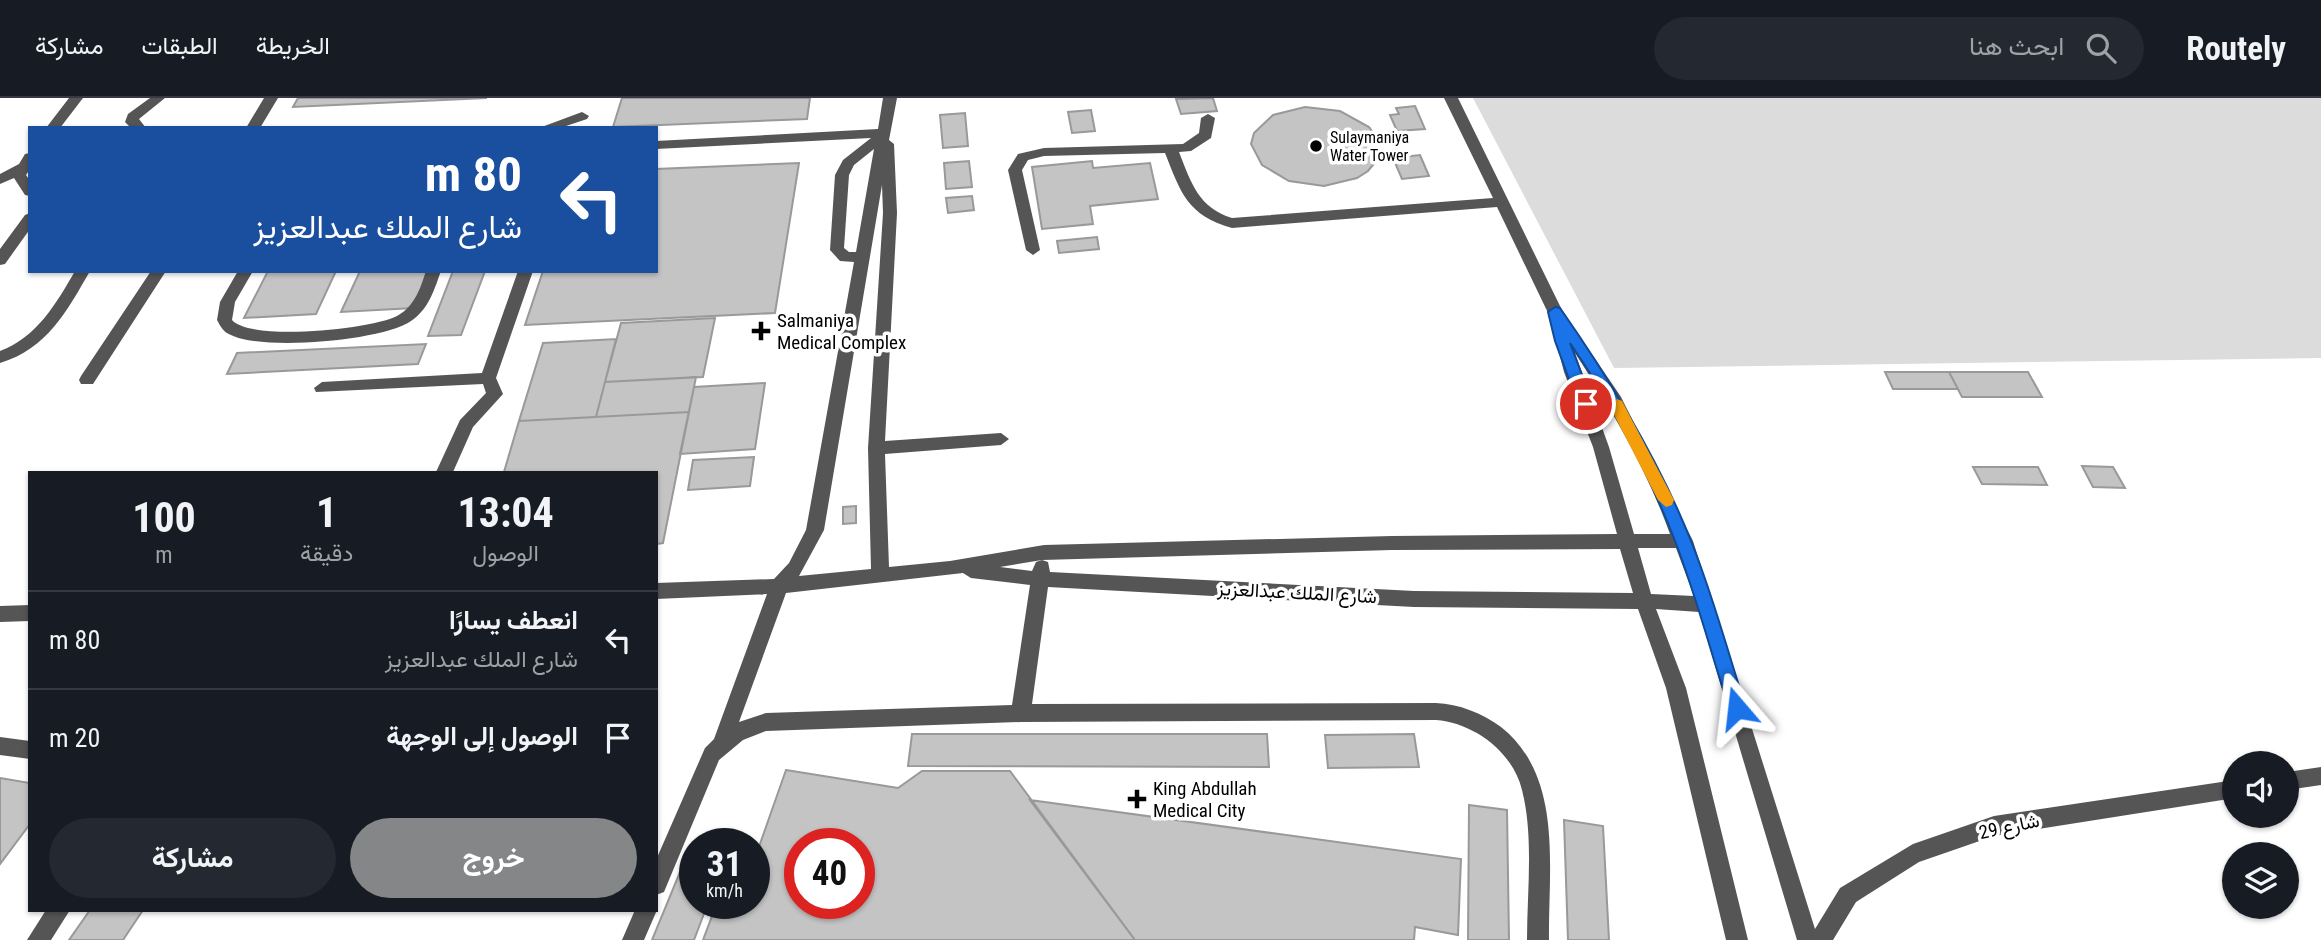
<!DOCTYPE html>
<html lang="ar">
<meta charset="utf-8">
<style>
:root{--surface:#171b24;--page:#242831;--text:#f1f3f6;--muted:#9ea1a6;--line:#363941;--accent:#858687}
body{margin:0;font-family:"Roboto Condensed",Vazirmatn,sans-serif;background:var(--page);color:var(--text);direction:rtl;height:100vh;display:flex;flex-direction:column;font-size:26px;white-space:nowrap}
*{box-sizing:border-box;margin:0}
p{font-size:23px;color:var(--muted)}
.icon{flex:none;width:38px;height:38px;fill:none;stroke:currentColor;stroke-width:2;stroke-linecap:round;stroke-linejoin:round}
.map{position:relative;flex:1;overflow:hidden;direction:ltr}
.panel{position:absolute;left:28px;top:373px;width:630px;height:441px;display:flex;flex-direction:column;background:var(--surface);border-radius:0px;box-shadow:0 2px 5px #0004;direction:rtl}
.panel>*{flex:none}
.banner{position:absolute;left:28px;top:28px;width:630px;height:147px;border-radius:0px;box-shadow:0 2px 5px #0004;direction:rtl;background:#1a4fa0;color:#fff;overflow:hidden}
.controls{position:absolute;left:2222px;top:653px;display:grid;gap:14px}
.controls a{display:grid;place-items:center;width:77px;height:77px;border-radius:50%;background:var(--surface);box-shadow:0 2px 5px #0004;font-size:35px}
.speed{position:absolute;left:679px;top:730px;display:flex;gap:14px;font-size:35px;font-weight:700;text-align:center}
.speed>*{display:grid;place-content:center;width:91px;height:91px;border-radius:50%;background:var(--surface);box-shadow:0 2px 5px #0004;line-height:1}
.speed small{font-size:18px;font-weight:400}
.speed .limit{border:10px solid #d22;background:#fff;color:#111}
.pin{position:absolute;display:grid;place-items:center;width:60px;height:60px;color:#fff;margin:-30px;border:4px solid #fff;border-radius:50%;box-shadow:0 2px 7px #0007}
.me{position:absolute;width:77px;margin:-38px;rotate:343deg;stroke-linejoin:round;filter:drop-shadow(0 0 5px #0008)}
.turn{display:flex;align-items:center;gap:24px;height:147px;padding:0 21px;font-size:32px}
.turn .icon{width:91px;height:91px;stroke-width:2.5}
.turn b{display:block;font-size:49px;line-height:60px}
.eta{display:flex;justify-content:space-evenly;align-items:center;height:119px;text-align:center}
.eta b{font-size:42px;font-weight:700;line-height:49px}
.button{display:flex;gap:14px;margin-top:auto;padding:14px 21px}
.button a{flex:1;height:80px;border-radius:42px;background:var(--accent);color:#fff;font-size:28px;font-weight:700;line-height:80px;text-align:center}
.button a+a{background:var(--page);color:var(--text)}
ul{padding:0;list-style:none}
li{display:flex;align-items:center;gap:21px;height:98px;padding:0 21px;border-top:2px solid var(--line)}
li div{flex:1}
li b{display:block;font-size:26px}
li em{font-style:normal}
header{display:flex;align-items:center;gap:42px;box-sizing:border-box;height:98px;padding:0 35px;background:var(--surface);border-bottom:2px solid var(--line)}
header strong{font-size:33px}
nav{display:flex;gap:38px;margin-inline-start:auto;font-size:24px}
.search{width:490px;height:63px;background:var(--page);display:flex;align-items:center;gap:18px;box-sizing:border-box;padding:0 24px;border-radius:38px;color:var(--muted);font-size:26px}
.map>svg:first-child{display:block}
.green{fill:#dcdcdc}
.building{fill:#c4c4c4;stroke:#999;stroke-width:2;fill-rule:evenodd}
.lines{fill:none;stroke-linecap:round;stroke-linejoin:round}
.minor{fill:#555;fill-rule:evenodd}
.route{fill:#1a73e8;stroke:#114b97;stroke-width:2}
.slow{fill:#f59e0b}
.poi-dot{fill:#000;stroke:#fff;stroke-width:2.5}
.labels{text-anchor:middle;stroke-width:7;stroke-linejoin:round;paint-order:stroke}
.far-poi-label{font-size:16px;fill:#000;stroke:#fff;text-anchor:start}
.poi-label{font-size:19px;fill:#000;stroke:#fff;text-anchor:start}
.street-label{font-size:19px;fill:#000;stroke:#fff}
</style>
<header>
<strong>Routely</strong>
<div class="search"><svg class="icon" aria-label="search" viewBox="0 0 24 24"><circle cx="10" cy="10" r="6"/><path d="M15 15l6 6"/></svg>ابحث هنا</div>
<nav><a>الخريطة</a><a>الطبقات</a><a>مشاركة</a></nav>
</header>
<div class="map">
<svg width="2321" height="842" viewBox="0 0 2321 842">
<rect width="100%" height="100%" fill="#fff"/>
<path class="green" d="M1473 0H2321V260L1614 270Z"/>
<path class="building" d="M298 0H487L293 9Z
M622 0H810L807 21 613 29Z
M1213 0 1217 13 1181 16 1176 1Z
M1415 8 1425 31 1397 33 1390 17 1399 16 1396 10Z
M1305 9 1340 13 1369 29 1377 40 1380 51 1377 62 1368 73 1357 80 1324 88 1289 83 1262 67 1251 46 1254 35 1273 17Z
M1091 12 1095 33 1072 35 1068 14Z
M965 15 968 48 943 50 940 17Z
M1420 57 1429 78 1402 81 1393 60Z
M969 63 972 89 946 91 944 65Z
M1092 63 1093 70 1150 65 1158 101 1090 108 1093 126 1042 131 1032 69Z
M799 65 775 215 525 227 543 173H656V71Z
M972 98 974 112 948 115 946 100Z
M1097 139 1099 151 1059 155 1057 143Z
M268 173H336L316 216 244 220Z
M360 173H429L414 210 341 214Z
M453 173H485L461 237 428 238Z
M715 220 703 279 605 284 621 225Z
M616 241 596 319 519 323 543 245Z
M426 246 418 266 227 276 237 255Z
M1885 274H1949L1958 291H1893Z
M1949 274H2028L2042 299H1962Z
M696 279 689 314 596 319 605 284Z
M765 285 755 351 680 356 694 289Z
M689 314 663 445 656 446V374H504L519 323Z
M754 359 750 388 688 392 693 362Z
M2082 368 2113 369 2125 390 2093 389Z
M1973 369H2038L2047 387 1982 386Z
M856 408V425L843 426V409Z
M912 636H1267L1269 669 908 668Z
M1414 636 1419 669 1328 670 1325 637Z
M786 672 898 690 922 673H1010L1135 842H703L717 805H754V763ZM800 746H859V805H800Z
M0 680 30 685V726L0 766Z
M1030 702 1461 761 1458 837 1415 829 1414 842H1135Z
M1469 707 1507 712 1509 842H1468Z
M1564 722 1603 728 1609 842H1568Z
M680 774 695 777V805H708L694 842H652Z
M90 812H143L123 842H69Z"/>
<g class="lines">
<path class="minor" d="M69 0H83L60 30H46Z
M150 0H165L139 21 146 30H131L125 24 128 16Z
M264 0H278L260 30H246Z
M883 0H897L889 42 894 46 897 115 885 343 1001 335 1009 341 1001 347 885 356 889 469 950 463 1044 447 1392 438 1617 436 1593 349 1564 274 1550 219 1497 109 1232 130C1187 117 1181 95 1165 55L1044 58 1028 62 1022 72 1040 152 1033 157 1026 152 1008 72 1018 56 1044 50 1183 46 1199 35 1201 20 1208 16 1215 20 1211 40 1191 53 1179 54C1191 85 1199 110 1232 120L1493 100 1444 0H1458L1562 212 1621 299 1693 443 1815 831 1840 790 1913 746 1994 718 2235 682V700L1994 738 1919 764 1856 804 1833 842H1797L1699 514 1656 511 1686 590 1748 842H1726L1666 590 1638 511 1414 509 1048 489 1032 606 1436 605C1459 606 1482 615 1501 629 1564 679 1548 771 1549 842H1527C1527 794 1534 739 1522 692 1513 654 1474 625 1436 622L1021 624 766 633 743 642 719 662 664 794 656 797V762L705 650 714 641 767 496 656 501V485L774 481 789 465 806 432 854 164 840 163 830 152 835 77 843 62 871 40 656 51V43L878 31ZM874 51 856 154H849L844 150 849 77 854 67ZM882 87 883 115 868 350 871 471 799 478 824 432ZM1575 255C1612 312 1647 372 1670 436H1634L1609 349ZM1638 450H1676L1694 498 1651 496ZM1620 451 1633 495 1414 493 1050 474 1048 464 1042 462 1392 452ZM1042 462 1036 464 1032 473 1000 469ZM963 475 971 480 1030 487 1012 607 766 615 739 624 786 495Z
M582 14 589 18 587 21 560 30H539Z
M30 55V71L26 77 30 83V98L25 97 14 80 0 86V76L19 66 25 56Z
M30 115V131L5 166 0 167V151L25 117Z
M75 173H90C67 213 47 251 0 265V253C37 239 56 206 75 173Z
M151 173H166L93 286H81L79 282 81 278Z
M238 173H253L235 204 232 222C251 244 372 231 397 218 415 208 420 191 426 173H441C434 192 429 211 411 223 382 243 262 253 231 237 223 234 221 229 217 222L220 204Z
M518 173H533L496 280 503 296 473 329 453 374H436L460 322 486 295 483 286 316 294 314 290 322 284 482 275Z
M30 507V523L0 524V508Z
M0 639 30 643V661L0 657Z
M2321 669V687L2287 692V674Z
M656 811 657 812 644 842H622L635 812Z
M46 812H70L51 842H27Z"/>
</g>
<path class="route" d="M1555 209 1560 210C1611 283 1658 360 1691 443 1713 497 1728 555 1746 610L1744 616 1737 618 1729 610C1711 555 1696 497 1675 443 1648 373 1612 306 1570 245L1593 306 1586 312 1578 306 1555 243 1548 214Z"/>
<path class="slow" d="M1617 301 1622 303 1674 402 1672 407 1666 409 1658 402 1609 307Z"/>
<g class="poi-dot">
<circle cx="1316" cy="48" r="7"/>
<path d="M757.5 222.5h7v7h7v7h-7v7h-7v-7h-7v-7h7z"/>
<path d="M1133.5 690.5h7v7h7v7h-7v7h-7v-7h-7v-7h7z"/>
</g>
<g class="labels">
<g class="far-poi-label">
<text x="1330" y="45">Sulaymaniya<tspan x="1330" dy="18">Water Tower</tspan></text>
</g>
<g class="poi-label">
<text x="777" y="229">Salmaniya<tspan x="777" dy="22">Medical Complex</tspan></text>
<text x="1153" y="697">King Abdullah<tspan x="1153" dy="22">Medical City</tspan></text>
</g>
<g class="street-label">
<text transform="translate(1297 494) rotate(3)" y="7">شارع الملك عبدالعزيز</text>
<text transform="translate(2009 728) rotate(-12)" y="7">شارع 29</text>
</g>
</g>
</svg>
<div class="controls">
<a><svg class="icon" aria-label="sound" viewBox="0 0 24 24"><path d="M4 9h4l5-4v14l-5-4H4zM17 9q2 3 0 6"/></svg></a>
<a><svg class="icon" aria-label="layers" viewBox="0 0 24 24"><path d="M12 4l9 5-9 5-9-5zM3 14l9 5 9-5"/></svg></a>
</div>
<div class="speed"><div>31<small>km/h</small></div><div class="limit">40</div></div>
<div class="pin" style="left:1586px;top:306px;background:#d93025"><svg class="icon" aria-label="arrive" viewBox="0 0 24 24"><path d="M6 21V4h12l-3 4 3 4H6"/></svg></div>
<svg class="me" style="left:1737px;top:610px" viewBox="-20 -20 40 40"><path d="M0-17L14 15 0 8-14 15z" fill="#1a73e8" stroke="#fff" stroke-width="4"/></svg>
<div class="banner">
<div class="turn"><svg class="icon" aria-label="left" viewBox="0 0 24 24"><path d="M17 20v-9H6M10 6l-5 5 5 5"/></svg><div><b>80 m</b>شارع الملك عبدالعزيز</div></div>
</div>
<section class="panel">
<div class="eta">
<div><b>13:04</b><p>الوصول</p></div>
<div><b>1</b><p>دقيقة</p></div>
<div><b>100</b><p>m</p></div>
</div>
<ul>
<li><svg class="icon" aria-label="left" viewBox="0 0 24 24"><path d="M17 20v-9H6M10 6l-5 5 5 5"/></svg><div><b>انعطف يسارًا</b><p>شارع الملك عبدالعزيز</p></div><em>80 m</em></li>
<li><svg class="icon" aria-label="arrive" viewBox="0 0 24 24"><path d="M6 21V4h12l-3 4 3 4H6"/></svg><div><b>الوصول إلى الوجهة</b></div><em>20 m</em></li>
</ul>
<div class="button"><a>خروج</a><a>مشاركة</a></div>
</section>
</div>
